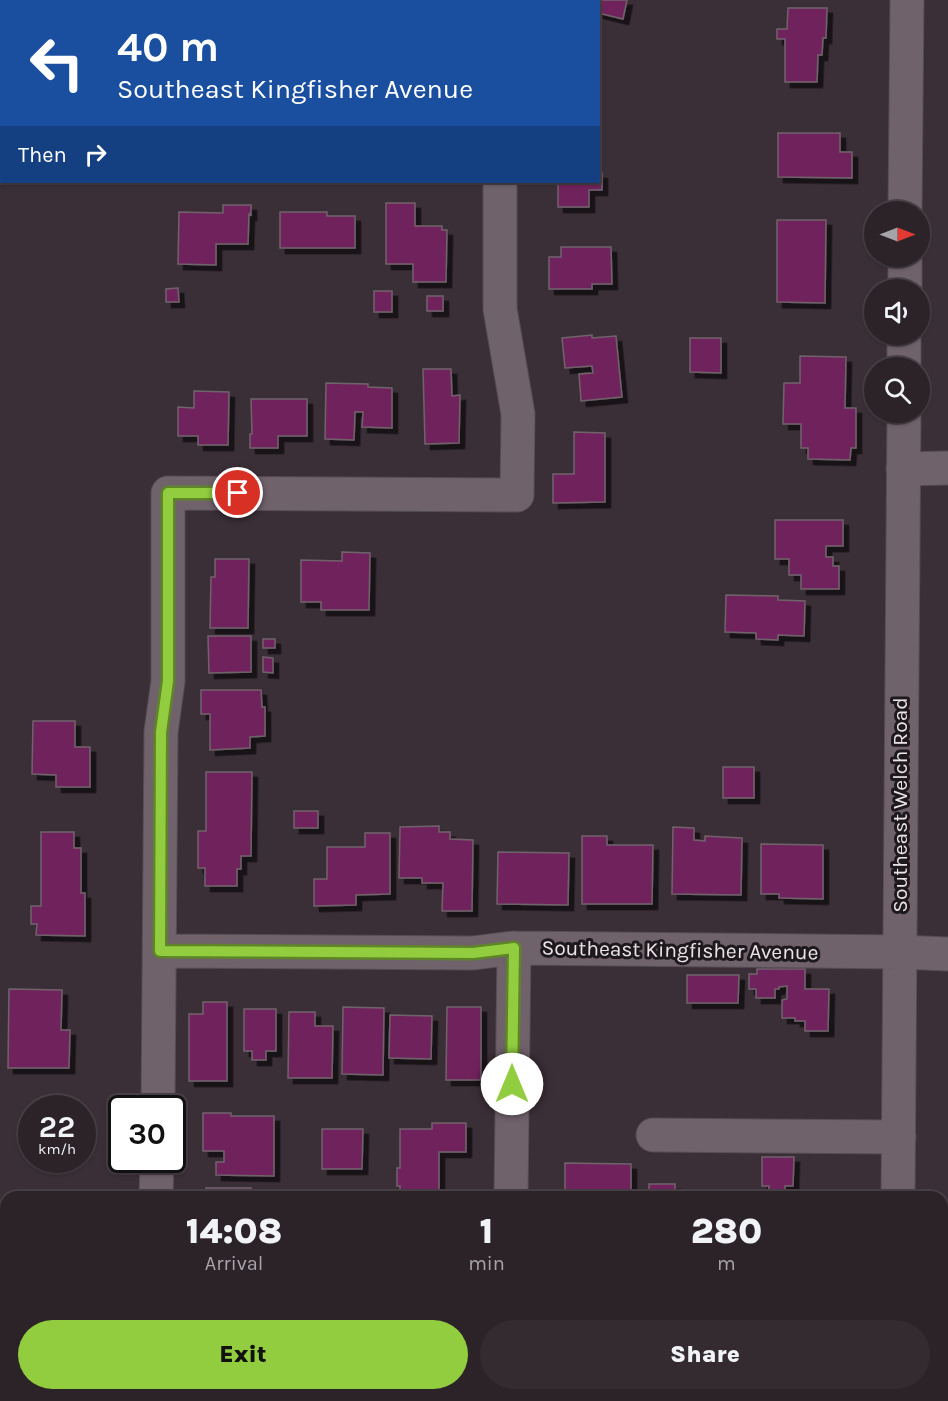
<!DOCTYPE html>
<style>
:root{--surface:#2c2329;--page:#342b31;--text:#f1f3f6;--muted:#a6a4a8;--line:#484046;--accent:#92cd3f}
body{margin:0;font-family:Karla,sans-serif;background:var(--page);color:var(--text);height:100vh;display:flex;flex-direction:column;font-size:22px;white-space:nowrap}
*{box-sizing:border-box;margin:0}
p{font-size:20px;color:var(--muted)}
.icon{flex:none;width:33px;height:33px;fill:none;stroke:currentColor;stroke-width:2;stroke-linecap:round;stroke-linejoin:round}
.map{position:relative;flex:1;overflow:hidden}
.panel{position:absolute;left:0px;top:1191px;width:948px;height:210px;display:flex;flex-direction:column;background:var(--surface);border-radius:18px 18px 0 0;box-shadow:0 2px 4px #0004,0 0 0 2px var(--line)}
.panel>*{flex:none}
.guide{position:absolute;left:0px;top:0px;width:600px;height:183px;box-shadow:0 2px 4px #0004,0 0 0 2px var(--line);background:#1a4fa0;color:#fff;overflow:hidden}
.needle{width:39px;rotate:90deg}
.tools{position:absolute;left:864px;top:201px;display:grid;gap:12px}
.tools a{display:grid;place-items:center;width:66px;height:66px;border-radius:50%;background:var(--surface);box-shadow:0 2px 4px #0004,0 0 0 2px var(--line);font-size:30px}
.speed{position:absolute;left:18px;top:1095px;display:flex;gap:12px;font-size:30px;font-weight:700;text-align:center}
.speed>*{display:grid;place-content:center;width:78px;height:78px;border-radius:50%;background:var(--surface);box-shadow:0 2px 4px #0004,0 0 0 2px var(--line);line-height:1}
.speed small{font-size:15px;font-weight:400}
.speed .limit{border:3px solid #111;border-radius:9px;background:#fff;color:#111}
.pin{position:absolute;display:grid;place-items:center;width:51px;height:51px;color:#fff;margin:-26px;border:3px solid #fff;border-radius:50%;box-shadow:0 2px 6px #0007}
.me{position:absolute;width:66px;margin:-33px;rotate:0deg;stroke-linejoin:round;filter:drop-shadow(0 0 4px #0008)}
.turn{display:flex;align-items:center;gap:21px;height:126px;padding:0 18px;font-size:27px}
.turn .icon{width:78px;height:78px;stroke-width:2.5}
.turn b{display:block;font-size:42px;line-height:51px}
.then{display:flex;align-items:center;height:57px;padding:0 18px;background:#0003;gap:12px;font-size:22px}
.eta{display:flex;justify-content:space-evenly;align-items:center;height:102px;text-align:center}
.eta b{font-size:36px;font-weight:800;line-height:42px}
.action{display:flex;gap:12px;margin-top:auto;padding:12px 18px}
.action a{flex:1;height:69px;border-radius:36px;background:var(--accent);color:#111;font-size:24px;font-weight:800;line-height:69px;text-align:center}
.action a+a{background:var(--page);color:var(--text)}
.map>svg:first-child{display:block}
.building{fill:#70245c;stroke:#70626b;stroke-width:1.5;filter:url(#shadow)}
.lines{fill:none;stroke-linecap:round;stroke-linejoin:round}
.minor-casing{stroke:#564c53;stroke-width:35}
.minor{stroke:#70626b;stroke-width:33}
.route-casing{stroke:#5f8529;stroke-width:15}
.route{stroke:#92cd3f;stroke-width:10}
.labels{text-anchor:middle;stroke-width:6;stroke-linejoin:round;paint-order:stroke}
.street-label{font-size:21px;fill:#ebe3e8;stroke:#1e191c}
</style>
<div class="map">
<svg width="948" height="1401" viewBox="0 0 948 1401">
<defs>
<filter id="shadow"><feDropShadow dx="5.5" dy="5.5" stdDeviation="0" flood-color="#0009"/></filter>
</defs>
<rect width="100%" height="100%" fill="#3b2f37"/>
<path class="building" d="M566 0H627L623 19 598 13V2H566Z
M788 8H827L826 38H823L822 55H818L817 82H785V39H777V29H787Z
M778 133H840V152H852V178L778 177Z
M598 173H602V190H589V207H558V182H598Z
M386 203H415V226H442V230H447L446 282H413V264H386Z
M223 205H251V215L249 214 248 244H216V265L178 264 179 212 223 213Z
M280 212H327V216H355V248H280Z
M777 220H826L825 303 777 302Z
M561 247H611L612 284H592V289H549V257H561Z
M178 288 179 302H166V289Z
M374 291H392V312H374Z
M427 296H443V311H427Z
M592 335V338L616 336 622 397 581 401 579 374 593 373 592 366 565 368 562 338Z
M690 338H721V373L690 372Z
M800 356 846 357 845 408H856V448H851L850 460 808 459V448H801V424H783L784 383H800Z
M423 369H451L452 396 460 395 459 443 425 444Z
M326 383 368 384V387L392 388V428L362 427 363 412H355L354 440 325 439Z
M194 391 229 392 228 445H198V436H178V407L194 408Z
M251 399H307V436H278V448H250V434H252Z
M574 432 605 433V502L553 503V474H574Z
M775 520H843V546H826V557H833V566H839V589H801V575H789V559H775Z
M342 552 370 553 369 610H321V602H301V560L342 561Z
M215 559H249L248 628H210L211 577H215Z
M726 595 778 596V600L805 601 804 636 778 635V640L756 639V633L725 632Z
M208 636H251V672L209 673Z
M263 639H275V648H263Z
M263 657 273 658V673L263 672Z
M201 690H261L262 707H265V736L250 737V748L210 750V714H201Z
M33 721H75V747H90V787H56V775L32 774Z
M723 767H754V798H723Z
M206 772H252L251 856H241V869H237V886H205V868H198V831H206Z
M294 811H318V828H294Z
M439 826V832H450V839L473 840 472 911H442L443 883H422V878H399L400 827Z
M673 827 694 828V840L705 841V836L742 838 741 895 672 894Z
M41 832H74V848H81V893H85V936L36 935 37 924H31V906H41Z
M365 833H390V894L356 895V905L314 906V879H327V847H365Z
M582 836H607V845H653L652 904H582Z
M761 844 823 845V899L779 898V894H761Z
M498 852 569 853 568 905 497 904Z
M757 969H805V989H829L828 1031H805V1021H795V1018H782V1000L787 999V986L779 987V989H775V998H756V989H749V974H757Z
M687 975H739L738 1003H687Z
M9 989 62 990 61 1030H70L69 1068H8Z
M203 1002H227V1081H189V1014H203Z
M343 1007 384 1008 383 1075 342 1074Z
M447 1007H481V1080H446Z
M244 1009H276V1051H266V1060H252V1051H244Z
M289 1012H315V1026H333L332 1078H288Z
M390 1015 432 1016 431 1059 389 1058Z
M203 1113H231V1116H274V1176L216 1175V1162H224V1151H203Z
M432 1123H466V1152H439V1197H400V1186H397V1168H400V1129H432Z
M322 1129H363L362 1169H322Z
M762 1157H794L793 1186H785V1197H769V1186H762Z
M565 1163 631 1164V1197H574V1191L565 1190Z
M649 1184H675V1197H649Z
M206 1188H251V1197H206Z
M947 1319H948V1385H946Z
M682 1395H739V1401H724V1395Z"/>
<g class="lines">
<defs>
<path id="minor" d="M503 2V0
M905 212 907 0
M905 290V256
M904 368V334
M903 469 948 468
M160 951 473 953 514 948 900 952 948 954
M158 1108 161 732 168 681V493L517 495 518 414 500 309V182
M653 1135 899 1137
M156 1197 157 1160
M511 1197 514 948
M898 1197 904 412
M144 1401V1395
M896 1401V1395"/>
</defs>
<use href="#minor" class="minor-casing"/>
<use href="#minor" class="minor"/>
</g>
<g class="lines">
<defs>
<path id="route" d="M238 493H168V681L161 732 160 951 473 953 514 948 512 1084"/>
</defs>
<use href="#route" class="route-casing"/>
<use href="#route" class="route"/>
</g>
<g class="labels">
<g class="street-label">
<text transform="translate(900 805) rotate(-90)" y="7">Southeast Welch Road</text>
<text transform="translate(680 950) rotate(1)" y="7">Southeast Kingfisher Avenue</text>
</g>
</g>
</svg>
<div class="tools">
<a><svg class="needle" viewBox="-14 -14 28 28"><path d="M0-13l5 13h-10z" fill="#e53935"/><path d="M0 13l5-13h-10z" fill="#a6a4a8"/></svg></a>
<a><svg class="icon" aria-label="sound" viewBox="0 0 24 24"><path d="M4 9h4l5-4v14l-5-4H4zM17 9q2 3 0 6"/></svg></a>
<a><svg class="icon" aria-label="search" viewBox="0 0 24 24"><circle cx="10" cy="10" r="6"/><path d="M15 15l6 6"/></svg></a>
</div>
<div class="speed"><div>22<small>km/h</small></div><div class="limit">30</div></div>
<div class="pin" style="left:238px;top:493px;background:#d93025"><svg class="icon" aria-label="arrive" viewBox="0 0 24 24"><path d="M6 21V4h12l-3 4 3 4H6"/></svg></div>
<svg class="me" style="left:512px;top:1084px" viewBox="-20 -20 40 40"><circle r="19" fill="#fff"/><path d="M0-13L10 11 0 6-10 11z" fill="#92cd3f"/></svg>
<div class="guide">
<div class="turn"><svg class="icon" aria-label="left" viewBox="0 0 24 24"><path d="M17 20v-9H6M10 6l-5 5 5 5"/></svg><div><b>40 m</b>Southeast Kingfisher Avenue</div></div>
<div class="then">Then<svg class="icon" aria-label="right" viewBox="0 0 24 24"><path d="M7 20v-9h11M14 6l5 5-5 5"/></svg></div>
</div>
<section class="panel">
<div class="eta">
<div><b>14:08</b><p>Arrival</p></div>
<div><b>1</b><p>min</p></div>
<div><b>280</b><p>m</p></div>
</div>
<div class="action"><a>Exit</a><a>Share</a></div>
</section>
</div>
